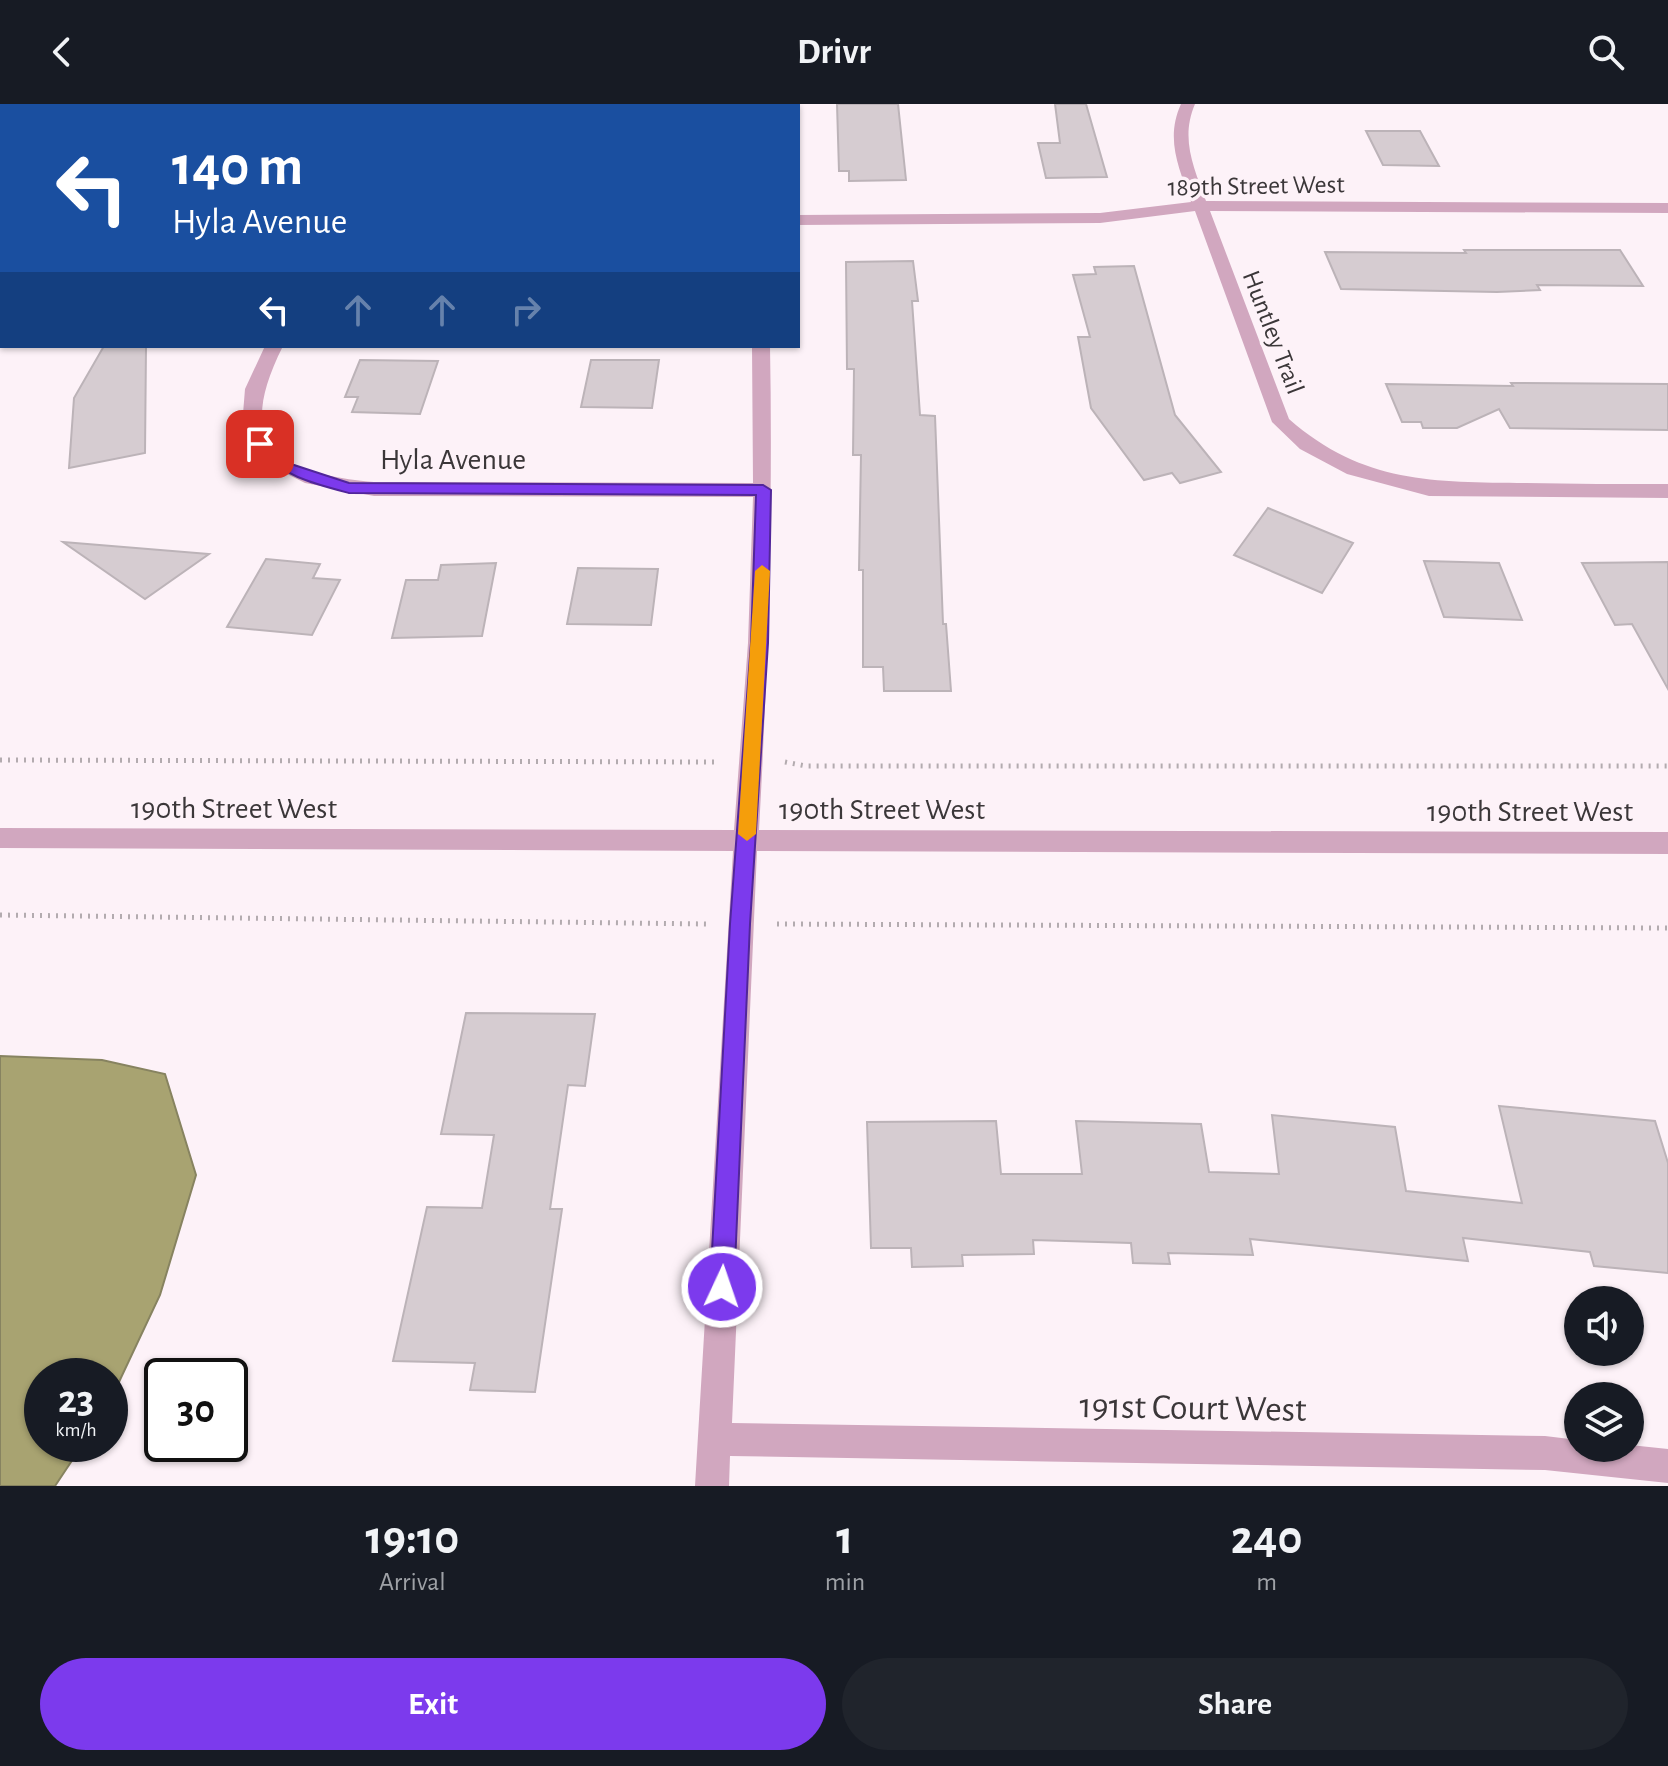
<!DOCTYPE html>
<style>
:root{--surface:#171b24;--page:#20242c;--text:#f1f3f6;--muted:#9ea1a6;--accent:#7c3aed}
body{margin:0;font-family:"Alegreya Sans",sans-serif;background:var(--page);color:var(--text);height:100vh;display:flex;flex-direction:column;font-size:30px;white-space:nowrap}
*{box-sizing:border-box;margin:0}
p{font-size:26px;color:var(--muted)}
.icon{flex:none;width:44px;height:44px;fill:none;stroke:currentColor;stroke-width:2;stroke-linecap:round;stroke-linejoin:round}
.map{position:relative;height:1382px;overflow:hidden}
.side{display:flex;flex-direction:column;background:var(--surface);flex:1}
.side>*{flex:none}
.guide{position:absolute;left:0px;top:0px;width:800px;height:244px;box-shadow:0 2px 6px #0004;background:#1a4fa0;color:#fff;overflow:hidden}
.controls{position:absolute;left:1564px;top:1182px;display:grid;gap:16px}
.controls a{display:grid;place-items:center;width:80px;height:80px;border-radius:50%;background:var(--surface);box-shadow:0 2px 6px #0004;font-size:40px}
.speed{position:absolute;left:24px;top:1254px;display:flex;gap:16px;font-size:40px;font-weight:700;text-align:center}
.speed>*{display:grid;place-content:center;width:104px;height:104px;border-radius:50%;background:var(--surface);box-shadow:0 2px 6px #0004;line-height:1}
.speed small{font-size:20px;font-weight:400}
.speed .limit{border:4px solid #111;border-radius:12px;background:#fff;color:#111}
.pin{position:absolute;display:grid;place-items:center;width:68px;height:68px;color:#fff;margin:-34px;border-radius:16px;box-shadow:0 4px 12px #0006}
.me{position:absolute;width:88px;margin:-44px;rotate:3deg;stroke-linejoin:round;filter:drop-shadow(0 0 6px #0008)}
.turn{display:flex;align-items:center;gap:28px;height:168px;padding:0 40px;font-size:36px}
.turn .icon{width:104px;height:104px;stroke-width:2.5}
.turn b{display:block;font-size:56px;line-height:68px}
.lanes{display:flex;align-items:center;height:76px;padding:0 40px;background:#0003;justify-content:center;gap:40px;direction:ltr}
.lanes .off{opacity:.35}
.eta{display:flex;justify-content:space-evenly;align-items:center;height:136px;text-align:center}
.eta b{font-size:48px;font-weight:600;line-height:56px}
.action{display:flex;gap:16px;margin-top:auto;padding:16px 40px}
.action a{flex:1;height:92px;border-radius:48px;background:var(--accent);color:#fff;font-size:32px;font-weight:600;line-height:92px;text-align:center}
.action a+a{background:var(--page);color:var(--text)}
header{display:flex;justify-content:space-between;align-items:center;height:104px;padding:0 40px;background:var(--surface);font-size:36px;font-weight:600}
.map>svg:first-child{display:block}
.water{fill:#a8a371;stroke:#878360;stroke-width:2}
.building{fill:#d6ccd1;stroke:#bcb3b8;stroke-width:2}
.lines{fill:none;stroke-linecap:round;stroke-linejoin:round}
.path{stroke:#b3abaf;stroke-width:5;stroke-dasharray:2 6;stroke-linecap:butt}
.minor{fill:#d1a7bf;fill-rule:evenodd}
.route{fill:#7c3aed;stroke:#51269a;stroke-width:2}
.slow{fill:#f59e0b}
.labels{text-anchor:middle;stroke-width:7;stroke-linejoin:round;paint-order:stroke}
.far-street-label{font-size:26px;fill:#3b3739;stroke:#fdf2f8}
.street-label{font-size:30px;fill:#3b3739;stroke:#fdf2f8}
.near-street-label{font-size:36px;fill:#3b3739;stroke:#fdf2f8}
</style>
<header><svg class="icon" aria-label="back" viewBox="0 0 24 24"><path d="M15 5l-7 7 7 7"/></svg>Drivr<svg class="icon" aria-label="search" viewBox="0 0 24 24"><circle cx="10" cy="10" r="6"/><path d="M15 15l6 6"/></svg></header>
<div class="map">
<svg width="1668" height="1382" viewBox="0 0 1668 1382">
<rect width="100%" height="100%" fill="#fdf2f8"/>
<path class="water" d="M0 952 102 956 165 970 196 1071 160 1191 110 1297V1272H42V1340H83L55 1382H0Z"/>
<path class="building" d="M837 0H898L906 76 849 77V67H839Z
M1055 0H1086L1107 73 1046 74 1038 39H1060Z
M1366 27H1420L1439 62 1383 61Z
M1464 146H1620L1643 182 1537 181 1540 186 1497 188 1341 185 1325 148 1466 149Z
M913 157 918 197H912L920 311 935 312 943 520H946L951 587H884L883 563H863V466H859L861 351H853L854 265H847L846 158Z
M1134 162 1175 311 1221 368 1180 379 1172 369 1144 376 1091 304 1078 233H1090L1073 171 1096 170 1094 163Z
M104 242H146L145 349 69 364 74 294Z
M360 256 438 257 420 310 352 308 358 293H345Z
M591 256H659L652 304 581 303Z
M1511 279 1668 280V326L1510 324 1499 305 1457 324H1423L1421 318H1402L1386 280 1513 282Z
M1268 404 1353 439 1322 489 1234 451Z
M63 438 209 450 145 495Z
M266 455 320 460 313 474 340 476 312 531 227 523Z
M1424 457 1499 459 1522 516 1444 513Z
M1668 458V585L1632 520 1615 521 1582 459Z
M496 459 482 532 392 534 406 476H438L441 461Z
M578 464 658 465 651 521 567 520Z
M466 909 595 910 585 982 568 981 550 1105H562L535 1288 470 1286 475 1259 393 1257 427 1103 482 1104 494 1031 441 1030Z
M1499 1002 1655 1017 1668 1059V1169L1594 1162 1590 1148 1463 1134 1468 1157 1250 1135 1253 1151 1168 1149 1170 1160 1133 1159 1131 1139 1033 1136 1034 1150 962 1151 963 1162 912 1163 911 1144H871L867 1018 996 1017 1001 1070H1082L1076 1017 1201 1020 1209 1068 1279 1070 1272 1011 1395 1023 1406 1087 1522 1099Z"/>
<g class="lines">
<path class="path" d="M0 656 715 658
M785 658 806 662H1668
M0 811 707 820
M777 820 1668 824"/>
<path class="minor" d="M764 0H778V2H764Z
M1181 0H1195C1180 35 1194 64 1206 97L1668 99V109L1210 107 1289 315C1363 380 1434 378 1526 379 1573 380 1621 380 1668 380V394L1429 392 1347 370 1300 345 1272 318 1195 107 1100 119 798 121V111L1100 109 1191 98C1179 64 1165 35 1181 0Z
M265 242H283C233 341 276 369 374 378L753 379 752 242H770C773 404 768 564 759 726L1668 728V750L757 747 732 1319 1545 1332 1578 1336V1344H1630V1341L1668 1345V1379L1545 1366 730 1352 729 1382H695L733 747 0 744V724L734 726 748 539 753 393 374 392 305 379 267 360 253 345 242 322 245 285Z"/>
</g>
<path class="route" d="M260 335 291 360 349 379 763 381 771 386 768 539 750 820 734 1183 731 1192 722 1195 714 1192 710 1183 730 820 751 539 756 391 349 389C307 378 287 373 255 344L253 340Z"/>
<path class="slow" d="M762 461 770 467 756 730 747 737 738 730 755 467Z"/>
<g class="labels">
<g class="far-street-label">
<text transform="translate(1256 81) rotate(-1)" y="9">189th Street West</text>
<text transform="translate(1274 228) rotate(69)" y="9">Huntley Trail</text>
</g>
<g class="street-label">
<text x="453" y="365">Hyla Avenue</text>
<text x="234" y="714">190th Street West</text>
<text x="882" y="715">190th Street West</text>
<text x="1530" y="717">190th Street West</text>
</g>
<g class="near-street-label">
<text transform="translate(1193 1302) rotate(1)" y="13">191st Court West</text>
</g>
</g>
</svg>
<div class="controls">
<a><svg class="icon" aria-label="sound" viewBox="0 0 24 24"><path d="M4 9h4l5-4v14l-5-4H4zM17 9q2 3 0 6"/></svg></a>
<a><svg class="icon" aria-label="layers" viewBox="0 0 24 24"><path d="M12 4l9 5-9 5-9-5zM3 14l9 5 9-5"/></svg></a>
</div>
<div class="speed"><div>23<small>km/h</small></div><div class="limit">30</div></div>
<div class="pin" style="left:260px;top:340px;background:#d93025"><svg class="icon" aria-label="arrive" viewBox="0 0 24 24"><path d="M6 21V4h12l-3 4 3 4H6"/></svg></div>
<svg class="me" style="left:722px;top:1183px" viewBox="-20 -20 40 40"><circle r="17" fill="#7c3aed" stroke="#fff" stroke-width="3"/><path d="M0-11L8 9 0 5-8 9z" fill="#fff"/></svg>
<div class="guide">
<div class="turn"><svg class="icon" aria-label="left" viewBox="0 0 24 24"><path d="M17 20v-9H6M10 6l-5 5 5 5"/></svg><div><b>140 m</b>Hyla Avenue</div></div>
<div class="lanes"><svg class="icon" aria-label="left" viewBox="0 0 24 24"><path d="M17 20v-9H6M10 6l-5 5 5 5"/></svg><svg class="icon off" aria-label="ahead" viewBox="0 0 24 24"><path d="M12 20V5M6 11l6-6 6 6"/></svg><svg class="icon off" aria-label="ahead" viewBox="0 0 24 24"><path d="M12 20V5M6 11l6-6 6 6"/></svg><svg class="icon off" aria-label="right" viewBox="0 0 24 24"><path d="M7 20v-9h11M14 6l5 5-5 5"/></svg></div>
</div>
</div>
<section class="side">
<div class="eta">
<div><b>19:10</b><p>Arrival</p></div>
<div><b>1</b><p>min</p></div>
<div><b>240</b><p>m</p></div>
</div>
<div class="action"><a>Exit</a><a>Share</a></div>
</section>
